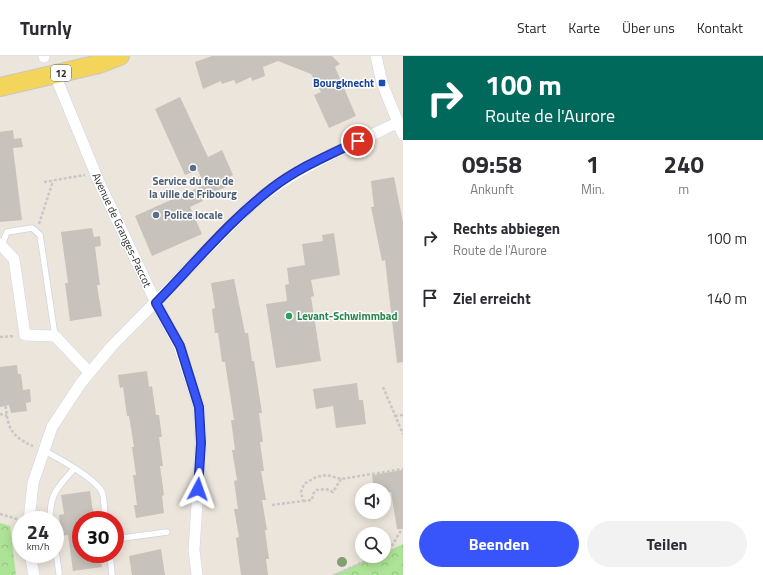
<!DOCTYPE html>
<html lang="de">
<meta charset="utf-8">
<style>
:root{--surface:#fff;--page:#f2f2f3;--text:#2b2b33;--muted:#7c7c81;--line:#e1e1e2;--accent:#3854fb}
body{margin:0;font-family:"Titillium Web",sans-serif;background:var(--page);color:var(--text);height:100vh;display:flex;flex-direction:column;font-size:15px;white-space:nowrap}
*{box-sizing:border-box;margin:0}
p{font-size:13px;color:var(--muted)}
.icon{flex:none;width:22px;height:22px;fill:none;stroke:currentColor;stroke-width:2;stroke-linecap:round;stroke-linejoin:round}
.map{position:relative;flex:1;overflow:hidden}
.details{display:flex;flex-direction:column;background:var(--surface);width:360px}
.details>*{flex:none}
.hud{background:#00695c;color:#fff;overflow:hidden}
.fabs{position:absolute;left:355px;top:427px;display:grid;gap:8px}
.fabs a{display:grid;place-items:center;width:36px;height:36px;border-radius:50%;background:var(--surface);box-shadow:0 2px 10px #0003;font-size:20px}
.speed{position:absolute;left:12px;top:455px;display:flex;gap:8px;font-size:20px;font-weight:700;text-align:center}
.speed>*{display:grid;place-content:center;width:52px;height:52px;border-radius:50%;background:var(--surface);box-shadow:0 2px 10px #0003;line-height:1}
.speed small{font-size:10px;font-weight:400}
.speed .limit{border:6px solid #d22;background:#fff;color:#111}
.pin{position:absolute;display:grid;place-items:center;width:34px;height:34px;color:#fff;margin:-17px;border:2px solid #fff;border-radius:50%;box-shadow:0 1px 4px #0007}
.me{position:absolute;width:44px;margin:-22px;rotate:4deg;stroke-linejoin:round;filter:drop-shadow(0 0 3px #0008)}
.turn{display:flex;align-items:center;gap:14px;height:84px;padding:0 16px;font-size:18px}
.turn .icon{width:52px;height:52px;stroke-width:2.5}
.turn b{display:block;font-size:28px;line-height:34px}
.eta{display:flex;justify-content:space-evenly;align-items:center;height:68px;text-align:center}
.eta b{font-size:24px;font-weight:700;line-height:28px}
.action{display:flex;gap:8px;margin-top:auto;padding:8px 16px}
.action a{flex:1;height:46px;border-radius:24px;background:var(--accent);color:#fff;font-size:16px;font-weight:700;line-height:46px;text-align:center}
.action a+a{background:var(--page);color:var(--text)}
ul{padding:0;list-style:none}
li{display:flex;align-items:center;gap:12px;height:60px;padding:0 16px}
li div{flex:1}
li b{display:block;font-size:15px}
li em{font-style:normal}
header{display:flex;align-items:center;gap:24px;box-sizing:border-box;height:56px;padding:0 20px;background:var(--surface);border-bottom:1px solid var(--line)}
header strong{font-size:19px}
nav{display:flex;gap:22px;margin-inline-start:auto;font-size:14px}
main{display:flex;flex:1;min-height:0}
.map>svg:first-child{display:block}
.park{fill:url(#park-crowns)}
.building{fill:#c7c2bb}
.lines{fill:none;stroke-linecap:round;stroke-linejoin:round}
.lane-casing{stroke:#d0d3e2;stroke-width:7}
.street-casing{stroke:#d0d3e2;stroke-width:12}
.primary-casing{stroke:#c7c7c7;stroke-width:20}
.path{stroke:#c7c7c7;stroke-width:2.5;stroke-dasharray:3 2;stroke-linecap:butt}
.lane{stroke:#fff;stroke-width:5.5}
.street{stroke:#fff;stroke-width:11}
.primary{stroke:#f2d55a;stroke-width:18}
.tree{fill:#7fa070}
.route-casing{stroke:#2437a3;stroke-width:10}
.route{stroke:#3854fb;stroke-width:7}
.transit-dot{fill:#1a4fb4;stroke:#fff;stroke-width:1.5}
.service-dot{fill:#5c6f8a;stroke:#fff;stroke-width:1.5}
.leisure-dot{fill:#2e9e5b;stroke:#fff;stroke-width:1.5}
.labels{text-anchor:middle;stroke-width:3;stroke-linejoin:round;paint-order:stroke}
.shield{fill:#fff;stroke:#696969;stroke-width:1}
.shield-label{font-size:10px;font-weight:bold;fill:#292929}
.transit-label{font-size:11px;font-weight:bold;fill:#164399;stroke:#fff;text-anchor:end}
.service-label{font-size:11px;font-weight:bold;fill:#4e5e75;stroke:#fff}
.street-label{font-size:11px;fill:#292929;stroke:#fff}
.leisure-label{font-size:11px;font-weight:bold;fill:#27864d;stroke:#fff;text-anchor:start}
</style>
<header>
<strong>Turnly</strong>
<nav><a>Start</a><a>Karte</a><a>Über uns</a><a>Kontakt</a></nav>
</header>
<main>
<div class="map">
<svg width="403" height="519" viewBox="0 0 403 519">
<defs>
<pattern id="park-crowns" width="20" height="18" patternUnits="userSpaceOnUse"><rect width="20" height="18" fill="#ade396"/><path d="M2 6a3 3 0 1 1 6 0M12 15a3 3 0 1 1 6 0" fill="none" stroke="#95c381"/></pattern>
</defs>
<rect width="100%" height="100%" fill="#ece5db"/>
<path class="park" d="M0 467 10 470 16 519H0Z
M403 488V519H332L376 500H384V497Z"/>
<path class="building" d="M212 0H332L340 8 335 11 356 60 329 72 314 39 321 36 311 18 278 5 263 11 265 20 252 25 251 21 236 28 234 24 222 28 221 25 203 33 195 6Z
M180 41 208 101 222 94 233 119 223 124 226 131 201 142 203 145 190 151 202 178 152 200 135 160 204 129 198 114 185 119 155 53Z
M13 74 14 83 21 82 23 91 13 92 22 164 0 166V76Z
M394 121 403 166V306L397 307 385 204 382 205 371 151H374L371 125Z
M92 172 94 181 100 180 101 190 95 191 100 229H97L102 260 70 265 65 227H68L61 176Z
M334 177 340 219 311 224 314 240 311 241 321 305 276 312 266 248 287 245 285 229 289 228 287 212 305 209 302 188 323 185 322 179Z
M234 223 245 277H248L252 305H254L262 357H259L263 386H260L264 415H261L266 444H262L267 474H265L269 503H266L268 519H241L236 482 239 481 234 453H238L234 425 237 424 232 394H235L231 364H234L225 306H222L218 277H215L212 253 215 252 211 227Z
M17 309 18 318H21L23 334 30 333 31 346 26 347 27 355 11 357 9 349 0 351V311Z
M147 315 149 331 152 330 156 359H159L162 381H159L163 410H160L164 439 162 440 164 457 136 462 134 449H137L133 419H136L132 391H134L129 360H127L123 331 120 332 118 319Z
M357 327 359 344H363L366 368 336 372 333 350 316 353 313 333Z
M403 414V473H397L391 436 384 437V434H374L372 419Z
M90 435 94 464H81V498H100L102 511 73 515 68 479 61 480 59 459 64 458 61 439Z
M161 493 165 519H132L129 500Z"/>
<g class="lines">
<defs>
<path id="lane" d="M2 189 7 176 32 172 40 179 55 280
M44 395C57 401 96 423 102 436 105 444 104 456 105 464
M51 464C48 439 59 430 74 413
M115 483 167 476
M55 489 59 517
M110 498 112 519"/>
<path id="street" d="M44 0V1
M376 0 382 27 403 79
M55 19 99 126 156 247 179 290 199 351 201 387 194 494 197 519
M0 188 14 203 25 279 55 280 89 316
M29 464 33 427 52 371 81 327 111 291 251 149C295 113 346 91 397 67
M30 498 34 519"/>
<path id="primary" d="M0 31 99 8 120 0"/>
</defs>
<use href="#lane" class="lane-casing"/>
<use href="#street" class="street-casing"/>
<use href="#primary" class="primary-casing"/>
<path class="path" d="M44 126 85 119
M39 168 53 125
M0 281 15 280
M383 331 403 378
M5 345C8 370 8 379 33 390
M0 358 7 360
M395 360 403 359
M303 445 312 444 313 438 316 434 326 433 333 436 341 423
M272 449 303 445 301 436 304 428 316 421 327 419 341 423 403 413
M0 458 17 463
M384 496 390 493 403 471
M335 519 376 500"/>
<use href="#lane" class="lane"/>
<use href="#street" class="street"/>
<use href="#primary" class="primary"/>
</g>
<circle class="tree" cx="342" cy="506" r="5"/>
<g class="lines">
<defs>
<path id="route" d="M198 433 201 387 199 351 180 290 156 247C194 208 229 165 272 132 298 112 329 99 358 85"/>
</defs>
<use href="#route" class="route-casing"/>
<use href="#route" class="route"/>
</g>
<rect class="transit-dot" x="378" y="23" width="8" height="8" rx="2"/>
<g class="service-dot">
<circle cx="193" cy="112" r="4"/>
<circle cx="156" cy="159" r="4"/>
</g>
<circle class="leisure-dot" cx="289" cy="260" r="4"/>
<g class="labels">
<rect class="shield" x="51" y="9" width="20" height="16" rx="3"/>
<g class="shield-label">
<text x="61" y="21">12</text>
</g>
<g class="transit-label">
<text x="374" y="31">Bourgknecht</text>
</g>
<g class="service-label">
<text x="193" y="129">Service du feu de<tspan x="193" dy="13">la ville de Fribourg</tspan></text>
<text x="164" y="163" text-anchor="start">Police locale</text>
</g>
<g class="street-label">
<text transform="translate(122 174) rotate(65)" y="4">Avenue de Granges-Paccot</text>
</g>
<g class="leisure-label">
<text x="297" y="264">Levant-Schwimmbad</text>
</g>
</g>
</svg>
<div class="fabs">
<a><svg class="icon" aria-label="sound" viewBox="0 0 24 24"><path d="M4 9h4l5-4v14l-5-4H4zM17 9q2 3 0 6"/></svg></a>
<a><svg class="icon" aria-label="search" viewBox="0 0 24 24"><circle cx="10" cy="10" r="6"/><path d="M15 15l6 6"/></svg></a>
</div>
<div class="speed"><div>24<small>km/h</small></div><div class="limit">30</div></div>
<div class="pin" style="left:358px;top:85px;background:#d93025"><svg class="icon" aria-label="arrive" viewBox="0 0 24 24"><path d="M6 21V4h12l-3 4 3 4H6"/></svg></div>
<svg class="me" style="left:198px;top:433px" viewBox="-20 -20 40 40"><path d="M0-17L14 15 0 8-14 15z" fill="#3854fb" stroke="#fff" stroke-width="4"/></svg>
</div>
<section class="details">
<div class="hud">
<div class="turn"><svg class="icon" aria-label="right" viewBox="0 0 24 24"><path d="M7 20v-9h11M14 6l5 5-5 5"/></svg><div><b>100 m</b>Route de l'Aurore</div></div>
</div>
<div class="eta">
<div><b>09:58</b><p>Ankunft</p></div>
<div><b>1</b><p>Min.</p></div>
<div><b>240</b><p>m</p></div>
</div>
<ul>
<li><svg class="icon" aria-label="right" viewBox="0 0 24 24"><path d="M7 20v-9h11M14 6l5 5-5 5"/></svg><div><b>Rechts abbiegen</b><p>Route de l'Aurore</p></div><em>100 m</em></li>
<li><svg class="icon" aria-label="arrive" viewBox="0 0 24 24"><path d="M6 21V4h12l-3 4 3 4H6"/></svg><div><b>Ziel erreicht</b></div><em>140 m</em></li>
</ul>
<div class="action"><a>Beenden</a><a>Teilen</a></div>
</section>
</main>
